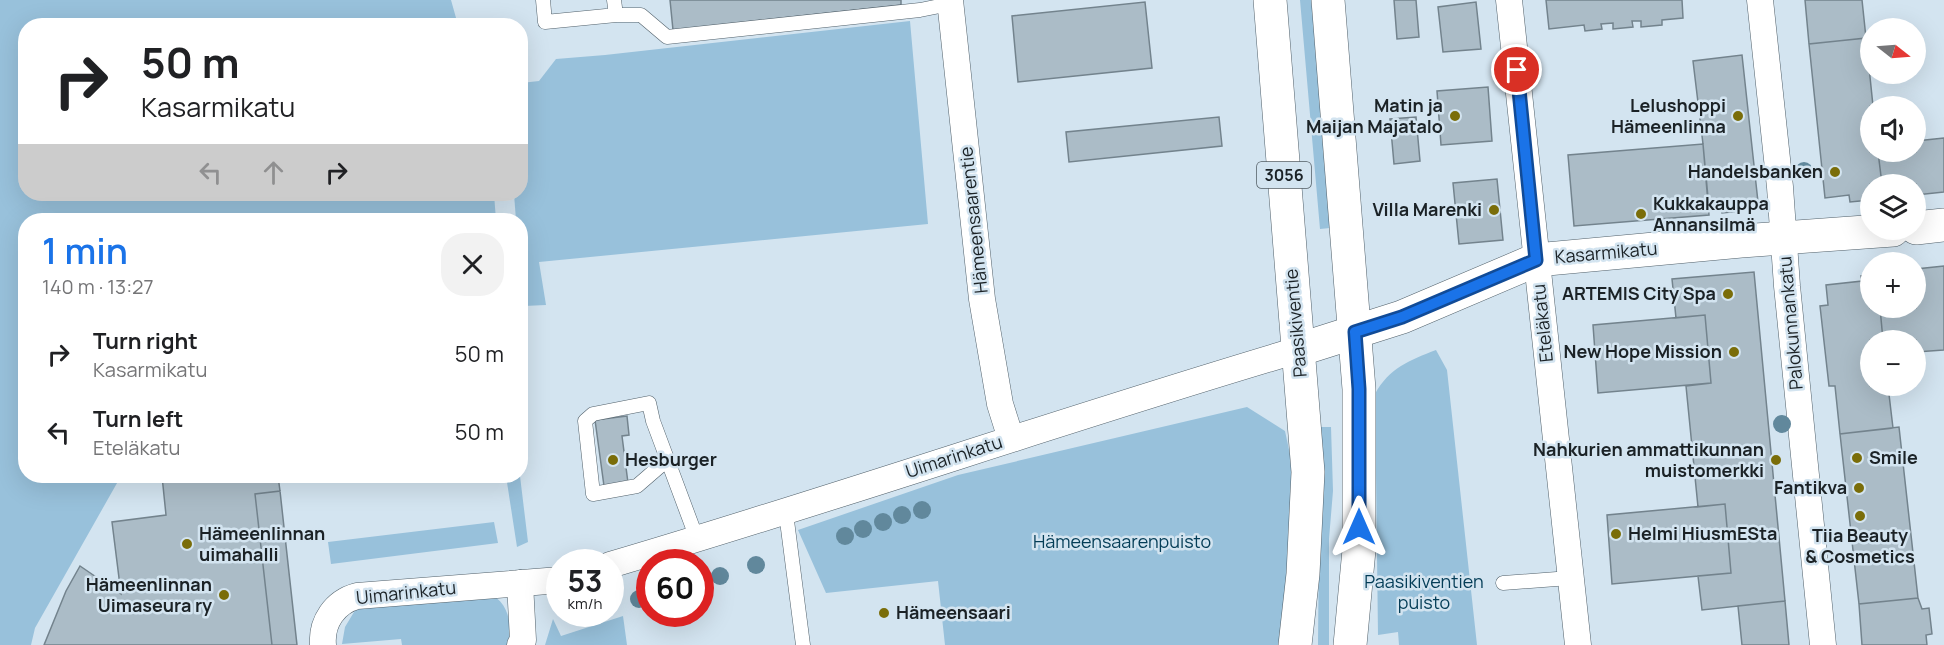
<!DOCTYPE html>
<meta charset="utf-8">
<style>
:root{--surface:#fff;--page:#f2f2f2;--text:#202124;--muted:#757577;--accent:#1a73e8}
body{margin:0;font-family:Manrope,sans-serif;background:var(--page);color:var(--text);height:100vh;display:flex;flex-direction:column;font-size:22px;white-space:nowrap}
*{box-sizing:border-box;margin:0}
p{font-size:20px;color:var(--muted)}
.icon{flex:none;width:33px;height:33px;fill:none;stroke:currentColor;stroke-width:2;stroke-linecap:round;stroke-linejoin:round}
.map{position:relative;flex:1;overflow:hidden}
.details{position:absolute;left:18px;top:213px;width:510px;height:270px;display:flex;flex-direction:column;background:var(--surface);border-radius:24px;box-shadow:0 6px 24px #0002}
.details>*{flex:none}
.top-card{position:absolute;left:18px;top:18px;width:510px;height:183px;border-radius:24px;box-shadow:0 6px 24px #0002;background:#fff;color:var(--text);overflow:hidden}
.needle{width:39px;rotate:107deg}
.tools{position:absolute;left:1860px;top:18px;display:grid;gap:12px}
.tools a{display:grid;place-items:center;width:66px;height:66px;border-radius:50%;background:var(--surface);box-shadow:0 6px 24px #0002;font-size:30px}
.speed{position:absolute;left:546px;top:549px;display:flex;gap:12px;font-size:30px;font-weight:700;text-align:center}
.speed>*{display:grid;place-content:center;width:78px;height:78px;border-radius:50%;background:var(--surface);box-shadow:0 6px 24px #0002;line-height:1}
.speed small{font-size:15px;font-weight:400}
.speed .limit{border:9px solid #d22;background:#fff;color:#111}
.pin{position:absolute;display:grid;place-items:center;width:51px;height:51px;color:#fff;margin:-26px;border:3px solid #fff;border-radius:50%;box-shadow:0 2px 6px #0007}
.me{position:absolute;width:66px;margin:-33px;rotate:0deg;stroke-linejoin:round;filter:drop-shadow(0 0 4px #0008)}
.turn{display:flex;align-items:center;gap:21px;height:126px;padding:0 24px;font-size:27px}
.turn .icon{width:78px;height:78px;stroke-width:2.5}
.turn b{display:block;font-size:42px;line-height:51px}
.lanes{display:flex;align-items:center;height:57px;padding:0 24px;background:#0003;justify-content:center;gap:30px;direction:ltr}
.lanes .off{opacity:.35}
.round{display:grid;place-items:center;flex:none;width:63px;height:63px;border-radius:24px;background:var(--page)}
.overview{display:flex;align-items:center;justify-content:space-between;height:102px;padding:0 24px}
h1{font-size:36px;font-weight:600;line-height:45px;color:var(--accent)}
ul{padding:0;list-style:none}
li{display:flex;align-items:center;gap:18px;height:78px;padding:0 24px}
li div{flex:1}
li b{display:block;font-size:22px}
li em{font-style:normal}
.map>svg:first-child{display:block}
.green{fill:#98c1db}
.building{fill:#abbcc7;stroke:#73838d;stroke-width:1.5}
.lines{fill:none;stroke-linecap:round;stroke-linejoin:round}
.lane-casing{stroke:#51606a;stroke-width:15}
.street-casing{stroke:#51606a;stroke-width:27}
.secondary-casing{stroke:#51606a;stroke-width:34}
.primary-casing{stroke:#51606a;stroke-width:34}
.lane{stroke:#fff;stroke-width:14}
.street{stroke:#fff;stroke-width:26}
.secondary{stroke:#fff;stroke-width:33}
.primary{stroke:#fff;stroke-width:33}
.tree{fill:#61889c}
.route-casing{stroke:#114b97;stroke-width:15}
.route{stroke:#1a73e8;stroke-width:10}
.poi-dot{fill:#7a6d09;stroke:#d3e4f0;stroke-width:2}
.labels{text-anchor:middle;stroke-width:5;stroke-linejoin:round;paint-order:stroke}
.shield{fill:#d3e4f0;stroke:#525c63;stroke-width:1.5}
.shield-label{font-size:16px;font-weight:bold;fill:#1b2226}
.poi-label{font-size:18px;font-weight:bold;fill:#1b2226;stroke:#d3e4f0;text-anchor:end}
.street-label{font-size:18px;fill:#1b2226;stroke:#d3e4f0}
.park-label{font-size:18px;fill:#043d57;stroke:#d3e4f0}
</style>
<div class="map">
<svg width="1944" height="645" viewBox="0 0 1944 645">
<rect width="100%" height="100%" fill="#d3e4f0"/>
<path class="green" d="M0 0H451L458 25 26 26V194H494L496 220H26V476H121L35 628 31 645H0Z
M1300 0H1311L1314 23 1330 228 1320 229Z
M910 21 928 224 539 262 546 305 524 306 520 270V220H516L514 194H520L521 83 539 81 556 59 605 55Z
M1436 350 1447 370 1477 645H1399L1398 632 1378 635 1375 394C1389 368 1410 360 1436 350Z
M1247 407 1285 431 1294 473 1289 574 1279 645H945L938 581 826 593 798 530 958 475Z
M1320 427H1331L1333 491 1329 539V645H1318Z
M506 476H520L528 542 517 547Z
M494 522 498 543 331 564 328 542Z
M492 595C510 605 512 627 508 645H402L401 639 342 644 345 627 357 607Z
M623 616 627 645H545L553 619 561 636Z"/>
<path class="building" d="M670 0H901V5L673 30Z
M1394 0H1416L1419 37 1397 39Z
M1546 0H1682L1683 18 1662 20V25L1641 27V21H1632L1633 27 1613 29V23L1601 24 1602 29 1585 31 1584 25 1549 29Z
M1805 0H1862L1866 38 1809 44Z
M1145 2 1152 68 1018 82 1012 16Z
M1476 2 1481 49 1443 52 1438 7Z
M1866 38 1873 106H1870V152H1878L1882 184H1870V200L1850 202 1849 195 1825 198 1809 44Z
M1742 55 1758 202 1740 204 1741 211 1722 213V206L1709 208 1703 144 1693 61Z
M1488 87 1492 141 1441 145 1437 91Z
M1219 117 1222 146 1069 162 1066 132Z
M1416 117 1420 161 1394 164 1390 119Z
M1944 138V192L1916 195V184H1882L1878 152H1916V141Z
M1703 144 1709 215 1574 226 1568 155Z
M1497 179 1503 240 1459 244 1453 183Z
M1944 266V350L1916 352V340H1883L1880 308H1916V269Z
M1754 272 1785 601 1702 610 1698 576 1731 573 1725 504 1698 507 1686 386 1711 383 1705 315 1676 318 1672 279Z
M1870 275V308H1880L1883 340H1870V386H1888L1893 428 1840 434 1835 386H1829L1820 306 1828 305 1826 285 1862 281 1861 276Z
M1705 315 1711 383 1598 393 1593 325Z
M627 416 629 435 622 436 628 483 604 486 595 420Z
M1899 427 1918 598 1859 604 1840 434Z
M162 476H278L280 491 255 494 272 645H44L66 591 80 566 121 594 112 522 166 515Z
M280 491 297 645H272L255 494Z
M1725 504 1731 573 1612 584 1607 515Z
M1918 598 1922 609 1929 608 1932 634 1926 635 1927 645H1862L1859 604Z
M1785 601 1789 645H1742L1738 606Z"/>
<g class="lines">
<defs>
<path id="lane" d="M543 0 545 22 616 15 614 0
M616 15H641L667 37 920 10 950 4
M667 460 637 486 593 494 585 421 593 414 649 403 653 421 697 539
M786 513 803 645
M1503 583 1570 578"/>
<path id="street" d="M950 0 982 299 1000 404 1011 439
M1509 0 1578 645
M1760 0 1780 187 1787 286 1823 645
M610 565C841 497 1068 418 1298 350
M520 583 523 640 520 645
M323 645C321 622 335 602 357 596L560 580"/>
<path id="secondary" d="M1916 228 1944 225
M1298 350 1402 317 1536 260 1741 241 1893 230"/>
<path id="primary" d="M1270 0 1308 472 1303 574 1295 645
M1328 0 1359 389V550L1350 645"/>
</defs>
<use href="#lane" class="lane-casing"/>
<use href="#street" class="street-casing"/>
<use href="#secondary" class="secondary-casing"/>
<use href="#primary" class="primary-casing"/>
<use href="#lane" class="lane"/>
<use href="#street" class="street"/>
<use href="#secondary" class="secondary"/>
<use href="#primary" class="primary"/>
</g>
<g class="tree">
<circle cx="1804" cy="171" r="9"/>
<circle cx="1782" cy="424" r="9"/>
<circle cx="922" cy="510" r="9"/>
<circle cx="902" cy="515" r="9"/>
<circle cx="883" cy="522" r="9"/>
<circle cx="863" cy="529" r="9"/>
<circle cx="845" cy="536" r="9"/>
<circle cx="756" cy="565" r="9"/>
<circle cx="720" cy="576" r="9"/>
<circle cx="639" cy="599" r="9"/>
</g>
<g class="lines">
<defs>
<path id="route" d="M1359 527V389L1355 332 1402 317 1536 260 1517 70"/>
</defs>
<use href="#route" class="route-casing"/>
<use href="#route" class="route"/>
</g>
<g class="poi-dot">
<circle cx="1455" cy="116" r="6"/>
<circle cx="1738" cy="116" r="6"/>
<circle cx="1835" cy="172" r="6"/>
<circle cx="1494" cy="210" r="6"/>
<circle cx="1641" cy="214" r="6"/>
<circle cx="1728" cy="294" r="6"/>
<circle cx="1734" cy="352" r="6"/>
<circle cx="1857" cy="458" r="6"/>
<circle cx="613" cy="460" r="6"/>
<circle cx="1776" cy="460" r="6"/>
<circle cx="1859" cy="488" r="6"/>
<circle cx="1860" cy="516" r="6"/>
<circle cx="1616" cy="534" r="6"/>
<circle cx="187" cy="544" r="6"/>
<circle cx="224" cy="595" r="6"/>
<circle cx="884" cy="613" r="6"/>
</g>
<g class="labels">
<rect class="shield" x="1257" y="162" width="54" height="26" rx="4.5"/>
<g class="shield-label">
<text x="1284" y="181">3056</text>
</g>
<g class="poi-label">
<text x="1443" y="112">Matin ja<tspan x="1443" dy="21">Maijan Majatalo</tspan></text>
<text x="1726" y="112">Lelushoppi<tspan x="1726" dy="21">Hämeenlinna</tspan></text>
<text x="1823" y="178">Handelsbanken</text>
<text x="1653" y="210" text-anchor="start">Kukkakauppa<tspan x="1653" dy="21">Annansilmä</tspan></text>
<text x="1482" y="216">Villa Marenki</text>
<text x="1716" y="300">ARTEMIS City Spa</text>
<text x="1722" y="358">New Hope Mission</text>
<text x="1764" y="456">Nahkurien ammattikunnan<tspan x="1764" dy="21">muistomerkki</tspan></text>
<text x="1869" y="464" text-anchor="start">Smile</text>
<text x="625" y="466" text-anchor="start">Hesburger</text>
<text x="1847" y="494">Fantikva</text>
<text x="199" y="540" text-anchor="start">Hämeenlinnan<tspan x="199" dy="21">uimahalli</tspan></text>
<text x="1628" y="540" text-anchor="start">Helmi HiusmESta</text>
<text x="1860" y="542" text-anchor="middle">Tiia Beauty<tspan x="1860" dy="21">&amp; Cosmetics</tspan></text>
<text x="212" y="591">Hämeenlinnan<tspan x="212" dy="21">Uimaseura ry</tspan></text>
<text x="896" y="619" text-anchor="start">Hämeensaari</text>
</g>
<g class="street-label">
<text transform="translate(974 220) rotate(-96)" y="6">Hämeensaarentie</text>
<text transform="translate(1606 253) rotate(-5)" y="6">Kasarmikatu</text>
<text transform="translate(1296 323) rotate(-95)" y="6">Paasikiventie</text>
<text transform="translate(1543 323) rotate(-96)" y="6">Eteläkatu</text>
<text transform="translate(1791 323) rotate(-95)" y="6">Palokunnankatu</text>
<text transform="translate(954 457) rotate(-18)" y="6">Uimarinkatu</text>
<text transform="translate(406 593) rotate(-6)" y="6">Uimarinkatu</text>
</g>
<g class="park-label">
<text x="1122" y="548">Hämeensaarenpuisto</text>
<text x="1424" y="588">Paasikiventien<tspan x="1424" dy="21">puisto</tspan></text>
</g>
</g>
</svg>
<div class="tools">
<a><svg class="needle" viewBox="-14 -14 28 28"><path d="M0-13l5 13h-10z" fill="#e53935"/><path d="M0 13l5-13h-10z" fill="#757577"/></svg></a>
<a><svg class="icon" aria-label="sound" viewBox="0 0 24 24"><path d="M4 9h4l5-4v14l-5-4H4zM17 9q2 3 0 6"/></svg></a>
<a><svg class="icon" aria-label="layers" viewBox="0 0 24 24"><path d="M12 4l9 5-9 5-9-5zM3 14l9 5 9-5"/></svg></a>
<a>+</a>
<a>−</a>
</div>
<div class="speed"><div>53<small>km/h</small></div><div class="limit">60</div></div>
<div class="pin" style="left:1517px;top:70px;background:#d93025"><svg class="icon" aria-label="arrive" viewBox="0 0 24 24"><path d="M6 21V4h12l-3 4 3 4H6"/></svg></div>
<svg class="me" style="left:1359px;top:527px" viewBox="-20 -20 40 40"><path d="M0-17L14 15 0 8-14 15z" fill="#1a73e8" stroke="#fff" stroke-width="4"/></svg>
<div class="top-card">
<div class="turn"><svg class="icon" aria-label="right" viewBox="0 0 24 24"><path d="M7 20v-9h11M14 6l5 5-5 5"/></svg><div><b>50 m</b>Kasarmikatu</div></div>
<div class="lanes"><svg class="icon off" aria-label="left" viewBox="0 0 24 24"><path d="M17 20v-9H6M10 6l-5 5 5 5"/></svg><svg class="icon off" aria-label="ahead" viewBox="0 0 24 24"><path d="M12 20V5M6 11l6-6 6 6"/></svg><svg class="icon" aria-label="right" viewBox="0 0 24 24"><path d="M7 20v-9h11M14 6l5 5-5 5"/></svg></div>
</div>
<section class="details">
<div class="overview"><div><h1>1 min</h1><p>140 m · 13:27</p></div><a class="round"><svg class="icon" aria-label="close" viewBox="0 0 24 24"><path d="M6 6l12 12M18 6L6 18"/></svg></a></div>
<ul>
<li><svg class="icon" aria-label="right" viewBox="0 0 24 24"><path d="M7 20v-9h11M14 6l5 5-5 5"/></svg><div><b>Turn right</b><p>Kasarmikatu</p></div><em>50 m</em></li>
<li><svg class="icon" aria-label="left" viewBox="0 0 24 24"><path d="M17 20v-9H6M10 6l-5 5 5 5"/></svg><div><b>Turn left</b><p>Eteläkatu</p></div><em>50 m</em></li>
</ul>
</section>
</div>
